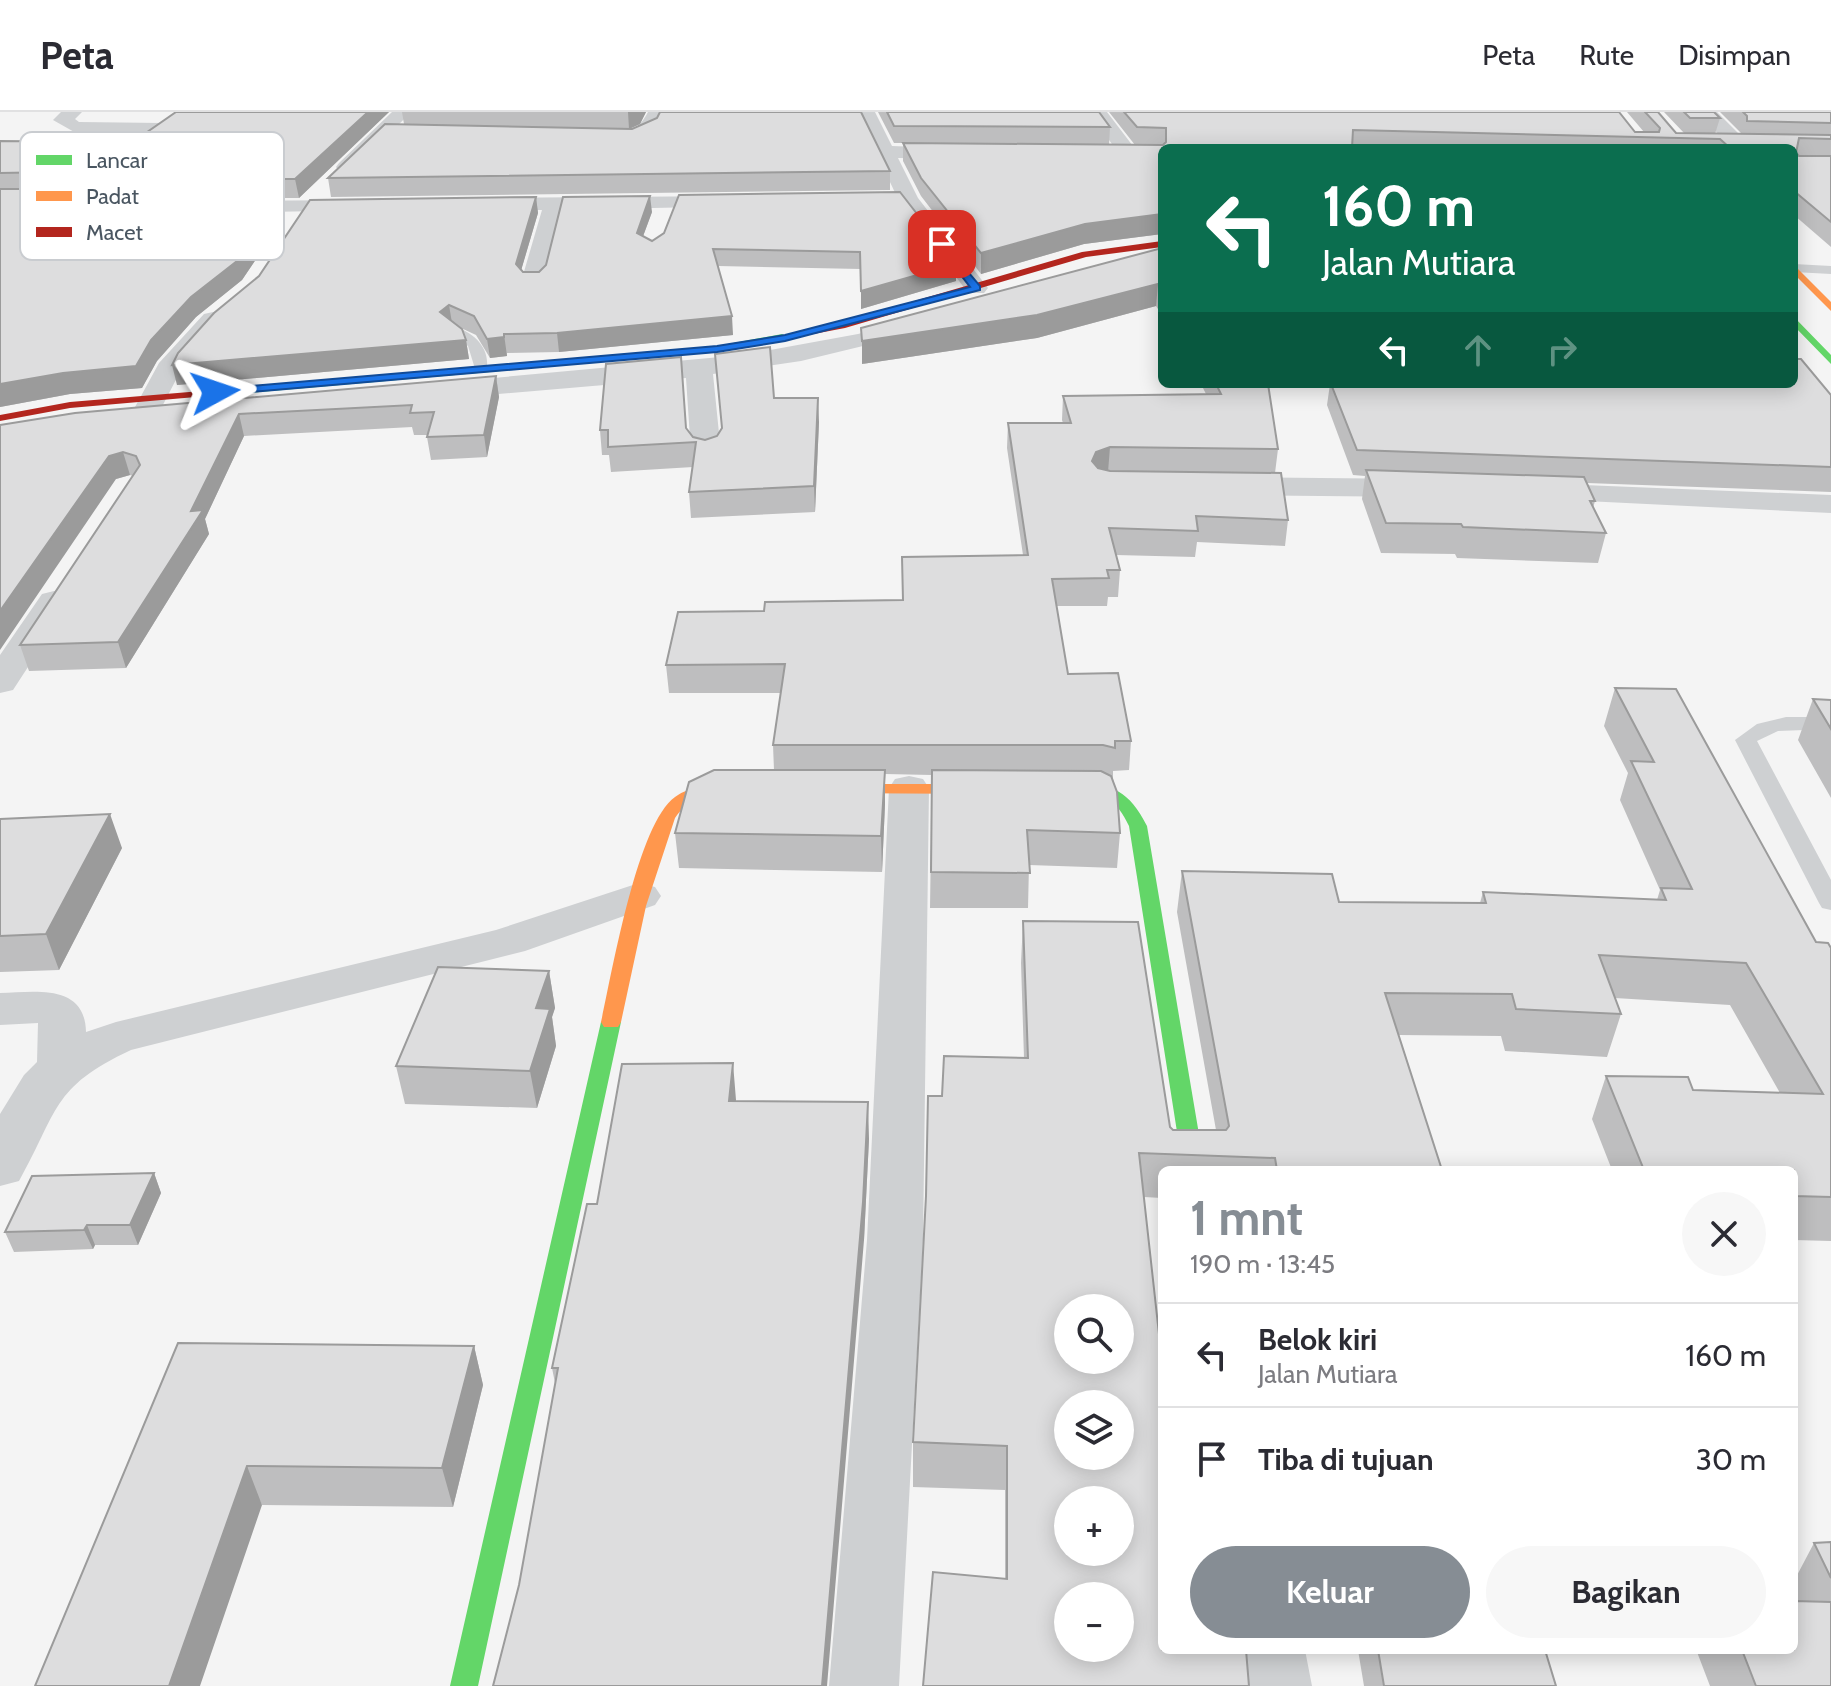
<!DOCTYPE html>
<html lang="id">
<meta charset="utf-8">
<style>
:root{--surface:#fff;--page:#f7f7f7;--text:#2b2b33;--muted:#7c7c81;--line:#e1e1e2;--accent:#868d94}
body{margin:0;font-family:Cabin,sans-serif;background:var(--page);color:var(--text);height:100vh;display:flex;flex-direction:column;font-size:30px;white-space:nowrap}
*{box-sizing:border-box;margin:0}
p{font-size:26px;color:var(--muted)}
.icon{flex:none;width:44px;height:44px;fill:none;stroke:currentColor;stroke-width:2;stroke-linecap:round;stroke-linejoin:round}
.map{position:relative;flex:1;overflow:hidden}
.sheet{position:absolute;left:1158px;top:1054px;width:640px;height:488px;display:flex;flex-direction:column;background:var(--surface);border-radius:12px;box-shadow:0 4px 20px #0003}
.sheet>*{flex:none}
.guide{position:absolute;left:1158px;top:32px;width:640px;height:244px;border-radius:12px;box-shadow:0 4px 20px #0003;background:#0b6e4f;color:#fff;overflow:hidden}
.buttons{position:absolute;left:1054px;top:1182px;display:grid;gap:16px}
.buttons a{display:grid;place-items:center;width:80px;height:80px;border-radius:50%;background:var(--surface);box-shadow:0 4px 20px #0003;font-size:40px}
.pin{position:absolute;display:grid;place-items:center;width:68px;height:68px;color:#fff;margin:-34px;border-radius:16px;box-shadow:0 4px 12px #0006}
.me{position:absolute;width:88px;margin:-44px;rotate:85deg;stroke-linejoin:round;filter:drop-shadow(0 0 6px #0008)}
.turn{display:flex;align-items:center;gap:28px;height:168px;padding:0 32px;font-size:36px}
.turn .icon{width:104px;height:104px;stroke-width:2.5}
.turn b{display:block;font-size:56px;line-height:68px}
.lanes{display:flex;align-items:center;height:76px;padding:0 32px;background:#0003;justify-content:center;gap:40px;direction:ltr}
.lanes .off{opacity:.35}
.round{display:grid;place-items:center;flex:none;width:84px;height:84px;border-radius:42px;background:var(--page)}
.head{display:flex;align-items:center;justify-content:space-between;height:136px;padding:0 32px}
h1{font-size:48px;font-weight:800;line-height:60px;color:var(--accent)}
.action{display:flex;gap:16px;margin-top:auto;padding:16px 32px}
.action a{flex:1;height:92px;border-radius:48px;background:var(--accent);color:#fff;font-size:32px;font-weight:800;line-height:92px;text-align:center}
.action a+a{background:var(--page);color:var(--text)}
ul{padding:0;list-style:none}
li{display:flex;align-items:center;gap:24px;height:104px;padding:0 32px;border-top:2px solid var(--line)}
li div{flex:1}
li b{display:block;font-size:30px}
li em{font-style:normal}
header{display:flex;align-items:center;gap:48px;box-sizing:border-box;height:112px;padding:0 40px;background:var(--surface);border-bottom:2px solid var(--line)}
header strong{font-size:38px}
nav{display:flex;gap:44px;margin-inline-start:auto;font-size:28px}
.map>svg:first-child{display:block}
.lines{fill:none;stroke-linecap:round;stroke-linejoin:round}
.lane{fill:#ced0d2;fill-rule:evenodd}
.street{fill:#ced0d2;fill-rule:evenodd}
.fast{fill:#63d668;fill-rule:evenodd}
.slow{fill:#ff974d;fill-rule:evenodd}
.jam{fill:#b3261e;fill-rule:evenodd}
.wall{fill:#bebebf}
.shaded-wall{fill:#9b9b9b}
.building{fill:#ddddde;stroke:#9b9b9b;stroke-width:2;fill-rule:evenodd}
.route{fill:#1a73e8;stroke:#114b97;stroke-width:2}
.key{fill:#fff;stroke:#c9ccd0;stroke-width:2}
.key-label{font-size:22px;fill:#4a5661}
</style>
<header>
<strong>Peta</strong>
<nav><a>Peta</a><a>Rute</a><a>Disimpan</a></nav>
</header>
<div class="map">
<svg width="1831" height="1574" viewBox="0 0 1831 1574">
<rect width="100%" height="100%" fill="#f4f4f4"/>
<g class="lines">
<path class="lane" d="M1794 152 1831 154V162L1794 160Z
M453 214C474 220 492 237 486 260H476L468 234 446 218Z
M1786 605H1831V617L1778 619 1757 629 1831 768V798L1822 796 1819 791 1735 628 1757 612Z"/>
<path class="street" d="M61 0H82L75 7 79 10 162 11 178 0H199L82 85 120 91 124 95 113 101 62 94 57 86 146 22 76 21 53 8Z
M392 0H411L353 59H339L336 55 339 51Z
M648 0H666C661 9 656 21 647 26 634 34 602 35 592 25 611 7 629 36 648 0Z
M857 0H875L892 34 971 37 974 41 964 47 898 46 918 86 988 176 984 181H968L898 87Z
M1089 0H1107L1139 42 1136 46H1122Z
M1698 0H1717L1740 23 1738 36H1672L1670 32 1672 28 1679 26H1722Z
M737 84 747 90 744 94 563 98 545 170 541 175H525L521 170 542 98H478L468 92 478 86Z
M365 88 375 94 372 98 222 101 211 95 222 89Z
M213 200 222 202 225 207 180 260 153 312 143 314 133 312 129 306 159 251 204 202Z
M920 206 929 208 932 213 929 218 801 249 713 262 721 341 716 347 706 350 696 347 691 341 686 266 439 287 429 285 425 279 429 273 439 271 742 243 858 222Z
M1222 365 1422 367 1433 370 1437 376 1433 382 1422 385 1222 383 1211 380 1207 374 1211 368Z
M1534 371 1831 383V401L1523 386 1519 380 1523 374Z
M54 479 66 482 71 489 13 578 0 581V543L42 482Z
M909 664 923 667 929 676 923 1128 899 1574H829L867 1128 889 676 895 667Z
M639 771 655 775 661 784 655 793 525 839 131 938C51 975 58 1000 19 1069L0 1074V1002L24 963 37 950 38 911 0 913V881C35 880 85 871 86 920L116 910 496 818Z
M1237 1538H1305L1312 1574H1242Z"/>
<path class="fast" d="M1794 205 1831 243V252L1794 214Z
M782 222 787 225 786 227 717 240 249 281 243 278 249 275 717 234Z
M1058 673C1103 671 1125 670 1147 714L1205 1058H1183L1129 714C1108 669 1090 690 1052 682L1050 678 1052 674Z
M611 904 621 910 478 1574H450L601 910Z"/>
<path class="slow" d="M1794 153 1831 190V199L1794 162Z
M734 672 748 673 750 677C730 694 701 669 675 706L646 794 621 910 618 915H604L601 910C612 862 637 712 675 685 691 673 714 673 734 672Z
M826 672H990L998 677 990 682 820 681 818 677Z"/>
<path class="jam" d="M1162 129V135L1086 145 845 216 782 228 777 225 839 211 1082 140Z
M249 275 253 276V280L70 296 0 309V303L70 290Z"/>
</g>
<path class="wall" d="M176 0H389L299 86H107L89 83 84 64Z
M402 0H646L640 12 629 17 890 59V78L331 85 328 66 404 12Z
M878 0H1099L1110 15 1109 33H1135L1109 0H1619L1635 20H1644L1627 0H1658L1676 21H1684L1664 0H1714L1720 6 1715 22H1742L1720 0H1831V135L1794 103V36H1162V122L1084 132 981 162 921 84 903 49V31H894Z
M0 29 100 30 105 47 61 77H34L102 86 285 104 242 168 196 205 157 249 142 276 70 282 0 295Z
M679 83 956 152V169L861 197V157L718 154 733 223 559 240 507 241V244L490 246 476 223 461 216 466 228 469 247 177 273 536 85 538 101 521 158 523 160H539L652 100 643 124 652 129 664 121Z
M1162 136V203L1156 194 1037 226 862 252Z
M715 242 774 286 819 310 815 400 691 406 689 380 693 355 611 360 609 343H602L600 318 686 317 693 325 705 328 717 324 722 317Z
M496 264 499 285 487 345 431 348 427 325 428 323H414L412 315 244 324 205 407 209 422 126 556 29 559 20 533 133 364 130 363 116 367 0 313Z
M1201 272H1268L1278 337 1275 361 1288 408 1285 434 1197 430 1195 445 1116 443 1120 458 1118 485H1108L1107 494H1056L1068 562 1131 629 1129 658 1113 659V666L1120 721 1117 756 1029 753 1028 796H930L932 663 885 662V692L882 760 679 756 675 721 774 658 773 633 781 581H669L666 553 764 499 903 488 1023 443 1007 336 1008 311H1063L1062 308 1063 284 1206 282Z
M1330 272H1794L1831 283V380L1587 371 1595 389 1593 396 1606 421 1598 451 1457 446 1455 442 1381 441 1362 387 1365 364 1353 363 1327 293Z
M1615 576 1816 830 1831 836V1129L1794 1128V1058H1612L1592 1007 1606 964 1693 978 1780 981 1730 893 1615 886 1621 902 1607 945 1505 939 1501 924 1399 923 1442 1058H1162V1086L1144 1085 1162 1538 1005 1467V1378L913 1375V1330L942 984 1024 946 1021 851 1023 809 1170 1015 1173 1018H1216L1177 800 1182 759 1339 790 1480 791 1483 780 1657 788 1660 778 1620 688 1628 661 1604 614Z
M1813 587 1831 588V686L1798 628Z
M0 707 122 736 59 858 0 860Z
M549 859 555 896 552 905 556 934 537 996 405 992 396 954Z
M736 989 869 1027 864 1128 519 1473 555 1271 552 1256 597 1092Z
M154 1061 161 1081 138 1133H95L93 1137 14 1140 5 1120Z
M178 1231 474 1234 483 1273 453 1395 262 1393Z
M1831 1430V1574H1710L1697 1540 1698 1538H1794V1469L1814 1431Z
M1358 1538H1545L1556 1574H1364Z"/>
<path class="shaded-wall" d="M368 0H389L299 86 295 67Z
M628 0H646L640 12 629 17Z
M100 30 105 47 61 77 56 60Z
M650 84 652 100 638 138 637 121Z
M536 85 538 101 518 169 516 152Z
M282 86 285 104 242 168 196 205 157 249 142 276 70 282 0 295V272L151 228Z
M1162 102V122L1084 132 981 162V141L1085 112Z
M956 152V169L861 197V179Z
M1158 172 1156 194 1037 226 862 252V229Z
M449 193 452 211 440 200Z
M732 204 733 223 559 240 557 221Z
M504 222 507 244 490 246 487 227Z
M466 228 469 247 177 273 172 253Z
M496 264 499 285 487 345 484 323Z
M818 286 819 310 815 400 814 374Z
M239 302 244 324 205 407 209 422 126 556 118 530 191 399Z
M1110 335 1108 360 1094 364 1092 349 1096 340Z
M123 340 130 363 116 367 0 538V499L109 344Z
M885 658V692L882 760 881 724Z
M110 702 122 736 59 858 46 822Z
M549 859 555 896 552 905 556 934 537 996 530 959 536 896Z
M733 951 736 988 732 1027 729 989Z
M868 990 869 1027 864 1128 827 1574H822Z
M154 1061 161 1081 138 1133 130 1113Z
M87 1113 95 1133 93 1137 84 1118Z
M474 1234 483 1273 453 1395 442 1356Z
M247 1354 262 1393 200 1574H169Z"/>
<path class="building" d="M176 0H368L295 67H102L84 64Z
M660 0H861L890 59 328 66 385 12 632 17 657 6Z
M887 0H1099L1110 15 894 14Z
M1124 0H1619L1635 20H1659L1660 16 1645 0H1658L1676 21 1831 23V27L1799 26 1796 41 1799 44H1831V110L1794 79V36H1730L1720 27 1353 18 1352 36H1162V102L1085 112 981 141 921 66 903 31 1163 33 1166 30V16L1137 15Z
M1684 0H1714L1720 6H1690Z
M1743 0H1831V11L1747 9V4Z
M0 29 100 30 56 60 0 61Z
M0 77H55L102 86H282L237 149 191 185 151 228 136 254 63 261 0 272Z
M900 80 956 152 861 179 860 140 713 137 732 204 557 221 504 222V225L487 227 474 204 449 193 440 200 462 217 466 228 172 253 178 241 214 201 259 164 310 88 536 85 516 152 523 160H539L546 153 563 85 650 84 637 121 652 129 664 121 679 83Z
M1162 136V179L1158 172 1037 203 862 229 861 216Z
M770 235 774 286H818L814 374 689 380 696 330 608 335V318H600L606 252 681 245 686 316 693 325 705 328 717 324 722 316 715 242Z
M1794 247H1801L1831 283V355L1357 338 1331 272 1476 273 1475 272H1794Z
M496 264 484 323 427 325 434 300 410 301 412 293 239 302 191 399 203 398 118 530 20 533 140 353 136 344 123 340 109 344 0 499V313L75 301Z
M1216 272H1268L1278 337 1110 335 1096 340 1092 349 1098 356 1110 359 1281 361 1288 408 1196 404 1198 419 1109 416 1120 458H1107L1109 466 1052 467 1068 562 1118 561 1131 629H1115V636L1103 633H773L785 552 666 553 678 500 764 499 765 490 903 488 902 445 1028 443 1008 311H1071L1063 284 1221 282Z
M1366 358 1584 365 1595 389H1590L1606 421 1463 415 1461 412 1386 411Z
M1615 576 1676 577 1816 830 1828 831 1831 836V1085L1794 1084V1058H1644L1606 964 1688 965 1693 978 1823 982 1746 851 1599 843 1621 902 1516 897 1512 882 1385 881 1442 1058H1277L1275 1046 1139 1041 1159 1222H1162V1538H1246L1249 1574H923L933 1460 1007 1467V1334L913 1330 926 1084 928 984H942L944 944 1028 946 1023 809 1138 810 1170 1015 1173 1018H1226L1229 1014 1182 759 1332 762 1339 790 1486 791 1483 780 1666 788 1661 776 1692 777 1631 649 1654 650ZM1068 1196H1120V1248H1068ZM1068 1292H1120V1344H1068ZM1068 1388H1120V1440H1068ZM1068 1484H1120V1536H1068Z
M1813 587 1831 588V617Z
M714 658H885L881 724 675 721 689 670Z
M932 658 1101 659 1111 664 1117 680 1120 721 1027 718 1030 761 931 760Z
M110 702 46 822 0 824V707Z
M438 855 549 859 536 896 550 897 530 959 396 954Z
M733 951 729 989 868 990 863 1090 822 1574H493L519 1473 558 1256H552L587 1092H597L622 952Z
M154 1061 130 1113H87L84 1118 5 1120 32 1064Z
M178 1231 474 1234 442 1356 247 1354 169 1574H35Z
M1831 1430V1466L1814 1431Z
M1794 1489 1831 1490V1574H1756L1742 1538H1794Z
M1378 1538H1545L1556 1574H1384Z"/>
<path class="route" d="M942 129 980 174V178L785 229 717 240 215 283 209 280 215 277 717 234 785 223 970 175 937 132Z"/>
<rect x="20" y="20" width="264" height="128" rx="12" class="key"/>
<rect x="36" y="43" width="36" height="10" fill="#63d668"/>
<rect x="36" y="79" width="36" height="10" fill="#ff974d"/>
<rect x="36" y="115" width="36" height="10" fill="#b3261e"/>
<g class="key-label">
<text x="86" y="56">Lancar</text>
<text x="86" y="92">Padat</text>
<text x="86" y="128">Macet</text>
</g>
</svg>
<div class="buttons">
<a><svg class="icon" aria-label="search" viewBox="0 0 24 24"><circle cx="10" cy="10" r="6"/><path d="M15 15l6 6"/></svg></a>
<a><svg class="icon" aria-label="layers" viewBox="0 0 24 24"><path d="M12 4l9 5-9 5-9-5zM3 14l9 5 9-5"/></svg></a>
<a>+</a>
<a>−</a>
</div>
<div class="pin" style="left:942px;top:132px;background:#d93025"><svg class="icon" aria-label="arrive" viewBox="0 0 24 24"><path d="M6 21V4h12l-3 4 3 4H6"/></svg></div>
<svg class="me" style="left:215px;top:280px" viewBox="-20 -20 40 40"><path d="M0-17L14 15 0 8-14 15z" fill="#1a73e8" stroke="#fff" stroke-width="4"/></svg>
<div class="guide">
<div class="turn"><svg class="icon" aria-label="left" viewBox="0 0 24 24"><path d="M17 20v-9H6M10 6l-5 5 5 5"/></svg><div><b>160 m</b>Jalan Mutiara</div></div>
<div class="lanes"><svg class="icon" aria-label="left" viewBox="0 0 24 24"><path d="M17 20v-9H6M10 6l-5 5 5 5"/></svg><svg class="icon off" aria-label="ahead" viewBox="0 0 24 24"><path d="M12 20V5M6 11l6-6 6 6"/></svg><svg class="icon off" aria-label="right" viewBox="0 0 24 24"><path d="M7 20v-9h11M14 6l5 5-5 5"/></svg></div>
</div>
<section class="sheet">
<div class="head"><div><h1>1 mnt</h1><p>190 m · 13:45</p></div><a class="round"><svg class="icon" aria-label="close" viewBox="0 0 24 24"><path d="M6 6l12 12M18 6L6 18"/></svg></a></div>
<ul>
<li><svg class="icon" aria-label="left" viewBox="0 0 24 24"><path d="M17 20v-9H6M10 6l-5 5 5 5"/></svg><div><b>Belok kiri</b><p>Jalan Mutiara</p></div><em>160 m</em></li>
<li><svg class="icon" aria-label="arrive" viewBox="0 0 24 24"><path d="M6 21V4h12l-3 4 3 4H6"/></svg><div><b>Tiba di tujuan</b></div><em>30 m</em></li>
</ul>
<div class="action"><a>Keluar</a><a>Bagikan</a></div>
</section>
</div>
